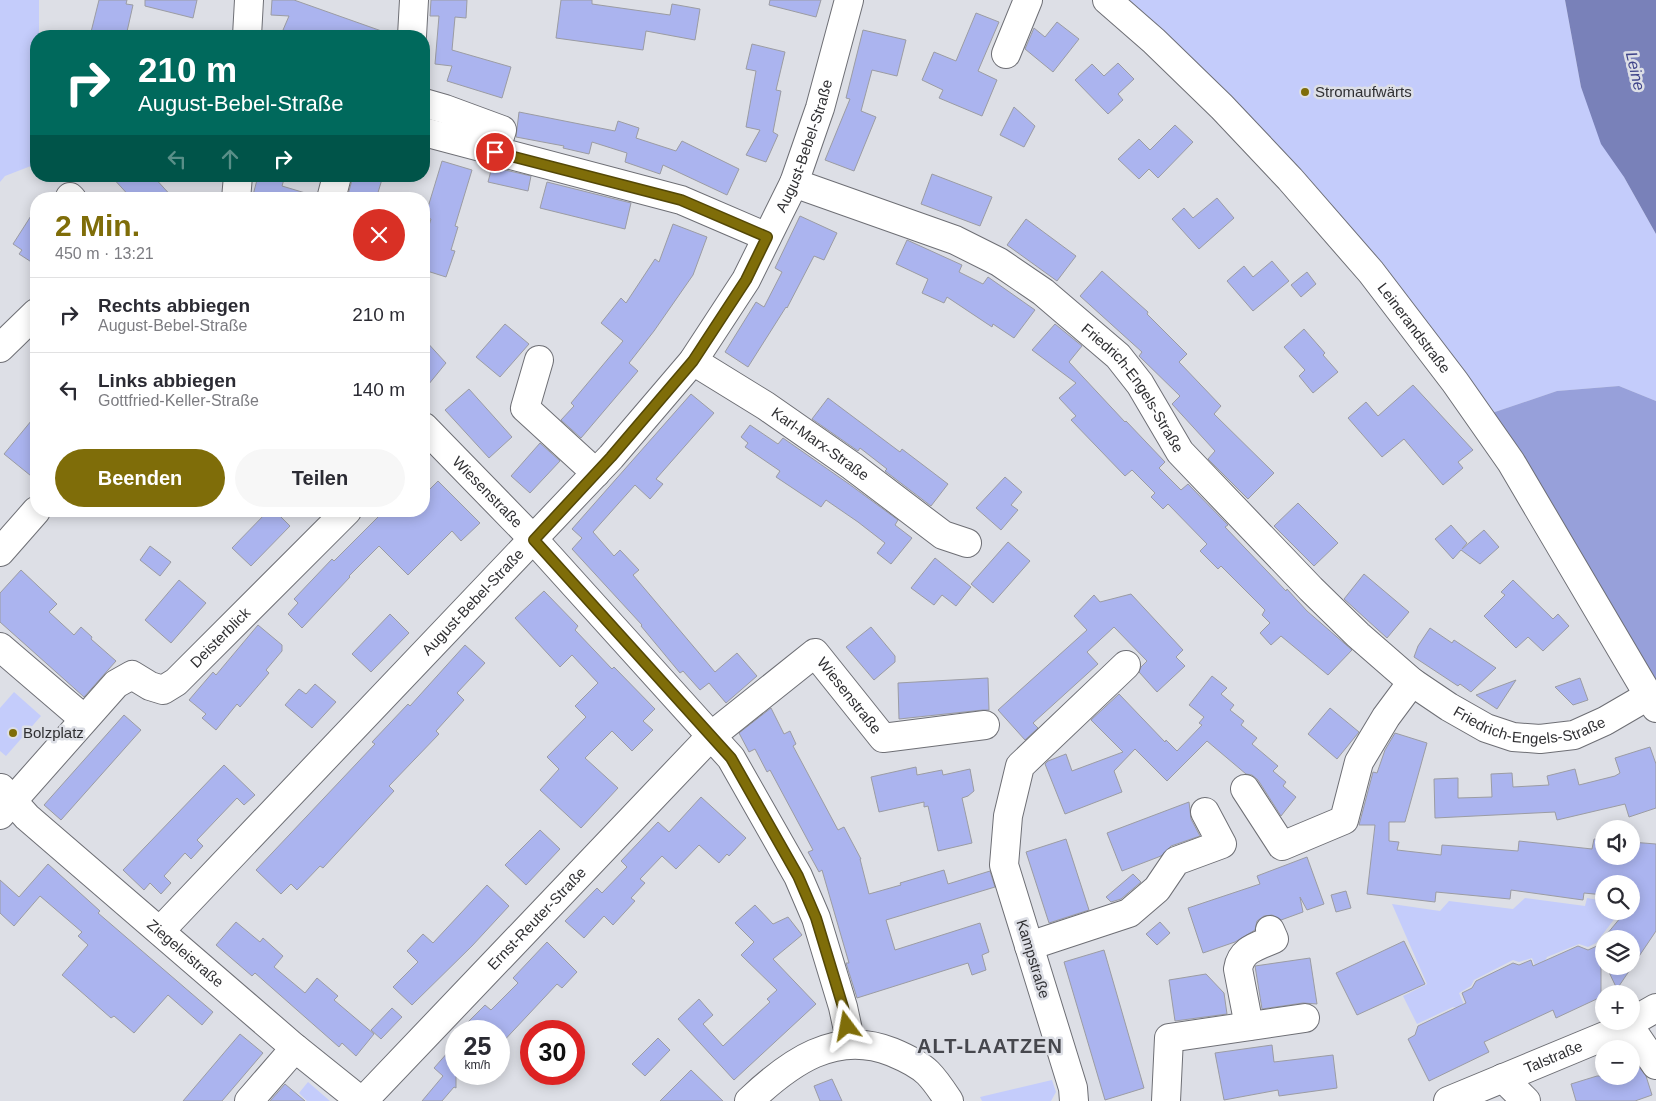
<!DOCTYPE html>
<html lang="de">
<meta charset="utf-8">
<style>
:root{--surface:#fff;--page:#f7f7f7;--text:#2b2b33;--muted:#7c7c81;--line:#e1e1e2;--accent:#7f6d09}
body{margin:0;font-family:Helvetica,sans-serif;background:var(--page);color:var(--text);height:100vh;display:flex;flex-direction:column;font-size:19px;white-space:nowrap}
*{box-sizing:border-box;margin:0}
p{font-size:16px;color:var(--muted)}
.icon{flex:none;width:28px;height:28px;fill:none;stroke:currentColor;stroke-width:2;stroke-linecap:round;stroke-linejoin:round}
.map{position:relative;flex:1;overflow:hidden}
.panel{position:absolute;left:30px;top:192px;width:400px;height:325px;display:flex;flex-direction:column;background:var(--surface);border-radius:20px;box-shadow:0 2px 12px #0003}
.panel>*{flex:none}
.banner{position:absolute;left:30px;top:30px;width:400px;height:152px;border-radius:20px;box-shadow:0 2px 12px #0003;background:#00695c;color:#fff;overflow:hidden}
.buttons{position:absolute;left:1595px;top:820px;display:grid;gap:10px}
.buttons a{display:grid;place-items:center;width:45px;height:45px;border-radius:50%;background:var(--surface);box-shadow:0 2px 12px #0003;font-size:25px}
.speed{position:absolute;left:445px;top:1020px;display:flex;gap:10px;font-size:25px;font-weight:700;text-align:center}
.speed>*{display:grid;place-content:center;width:65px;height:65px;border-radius:50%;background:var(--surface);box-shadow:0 2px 12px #0003;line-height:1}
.speed small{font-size:12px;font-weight:400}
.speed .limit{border:8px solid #d22;background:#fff;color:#111}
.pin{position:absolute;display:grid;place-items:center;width:42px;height:42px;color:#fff;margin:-21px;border:2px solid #fff;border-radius:50%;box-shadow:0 1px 5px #0007}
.me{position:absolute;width:55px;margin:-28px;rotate:347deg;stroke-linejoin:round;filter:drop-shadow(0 0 4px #0008)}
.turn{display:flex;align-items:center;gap:18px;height:105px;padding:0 25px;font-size:22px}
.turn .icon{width:65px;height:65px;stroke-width:2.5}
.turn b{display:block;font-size:35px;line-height:42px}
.lanes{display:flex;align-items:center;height:48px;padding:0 25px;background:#0003;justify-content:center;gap:25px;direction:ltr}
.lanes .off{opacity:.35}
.round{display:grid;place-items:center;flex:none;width:52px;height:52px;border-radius:26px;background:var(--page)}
.overview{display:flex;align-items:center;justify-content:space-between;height:85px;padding:0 25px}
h1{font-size:30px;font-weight:600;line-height:38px;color:var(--accent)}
.primary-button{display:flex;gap:10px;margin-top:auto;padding:10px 25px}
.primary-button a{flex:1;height:58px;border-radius:30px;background:var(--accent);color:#fff;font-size:20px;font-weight:600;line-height:58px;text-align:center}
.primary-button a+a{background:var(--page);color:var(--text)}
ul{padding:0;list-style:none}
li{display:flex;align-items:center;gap:15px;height:75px;padding:0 25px;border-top:1px solid var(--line)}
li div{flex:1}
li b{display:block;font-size:19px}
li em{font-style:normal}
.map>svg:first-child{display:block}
.green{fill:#c4ccfb}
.forest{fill:#97a0da}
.water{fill:#7981b9}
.building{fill:#abb4ef;stroke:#9b9ca3}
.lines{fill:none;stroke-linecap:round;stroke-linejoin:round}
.minor-casing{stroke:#6e6f75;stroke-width:30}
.minor{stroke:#fff;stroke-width:28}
.route-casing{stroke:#534706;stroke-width:12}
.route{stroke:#7f6d09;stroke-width:9}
.poi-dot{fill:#7f6d09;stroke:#dddfe6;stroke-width:2}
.labels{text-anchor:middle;stroke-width:5;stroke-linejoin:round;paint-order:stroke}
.poi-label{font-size:15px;fill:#303033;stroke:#dddfe6;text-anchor:start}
.street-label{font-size:15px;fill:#303033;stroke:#dddfe6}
.water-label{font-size:16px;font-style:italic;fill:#3f448a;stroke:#dddfe6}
.district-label{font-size:20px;font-weight:bold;letter-spacing:1px;fill:#46474d;stroke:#dddfe6}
</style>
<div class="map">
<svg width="1656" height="1101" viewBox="0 0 1656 1101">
<rect width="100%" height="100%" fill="#dddfe6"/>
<path class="green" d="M0 0H39V36H36V164L5 176 0 182Z
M1120 0H1565L1581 87 1590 110 1624 177 1656 234V401L1619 386 1557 391 1489 414Z
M14 692 41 716 6 756 0 751V708Z
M1525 898 1585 906 1587 898 1604 901V911H1619V913L1596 943 1588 947 1579 944 1547 957 1543 965 1536 968 1532 958 1519 962 1513 960 1474 980 1471 986 1459 993 1465 1007 1460 1009 1453 1007 1417 1024 1403 996 1427 984 1392 904 1440 911 1449 901 1513 909Z
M1052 1080 1056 1092 1051 1101H982L980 1097Z
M308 1082 330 1101H307L299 1093Z"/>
<path class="forest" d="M1619 386 1656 401V696L1489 414 1557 391Z"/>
<path class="water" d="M1565 0H1656V234L1624 177 1601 144 1581 87Z"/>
<path class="building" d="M99 0H127L126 4 133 5 126 36H90Z
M145 0H197L193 18 145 6Z
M272 0H294L390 34 389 36H302L283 30 289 16 271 15Z
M431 0H467L466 18 455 17 452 50 511 67 502 98 447 81 452 66 435 64 439 16H430Z
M561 0H592V4L670 15 672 4 700 9 695 40 646 31 643 50 556 38Z
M770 0H821L816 17 769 5Z
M976 13 999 22 978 71 997 80 982 116 939 98 943 90 922 80 934 52 956 61Z
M1057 22 1079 39 1053 72 1025 49 1034 28 1045 37Z
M863 30 906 40 897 76 872 70 861 111 876 117 854 171 825 160 850 99 846 98Z
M752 44 785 52 776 90 781 91 773 132 778 135 766 162 746 155 760 130 746 127 756 71 746 69Z
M1118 63 1134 79 1118 94 1123 100 1108 114 1075 80 1092 64 1104 76Z
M1014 107 1035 126 1024 147 1000 135Z
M519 112 615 131 618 121 639 128 636 138 676 151 682 141 739 169 727 195 663 165 660 174 625 162 627 153 592 142 589 154 563 148 564 146 516 137Z
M1175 125 1193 142 1158 178 1149 169 1139 179 1118 159 1139 139 1150 150Z
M442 161 472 170 455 226 458 227 451 250 455 251 446 277 424 270V242L431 219 425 217Z
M492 167 531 176 528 191 488 182Z
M932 174 992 197 980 226 921 204Z
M111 176H153L174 199H132Z
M258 176H285L282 186 312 195 311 199H252Z
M353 176H383L376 199H347Z
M547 182 631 203 625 229 540 208Z
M1217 198 1234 218 1199 249 1172 219 1184 208 1193 218Z
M36 208V265L19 254 22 250 13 244Z
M800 216 837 233 824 260 814 256 787 308 786 307 748 367 725 352 756 302 764 307 782 272 775 268Z
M1026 219 1076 256 1057 281 1007 245Z
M673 224 707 237 693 275 654 331 629 363 638 371 581 438 561 420 574 406 571 403 623 341 601 323 621 298 626 303 655 259 659 262Z
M907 240 962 265 959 272 983 284 988 277 1035 310 1014 338 993 324 992 327 947 297 944 303 922 293 928 279 896 264Z
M1272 261 1289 281 1253 311 1227 281 1244 266 1253 277Z
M1102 271 1148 312 1147 314 1187 354 1179 362 1221 406 1214 414 1274 473 1248 499 1208 459 1215 451 1172 404 1180 396 1139 356 1142 352 1080 296Z
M1307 272 1316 284 1301 297 1291 285Z
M505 324 529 344 500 377 476 357Z
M1055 324 1082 346 1069 362 1125 422 1126 421 1165 462 1159 468 1181 490 1188 484 1228 525 1225 527 1286 591 1287 589 1307 611 1352 650 1328 675 1281 636 1271 645 1260 633 1270 623 1262 615 1265 610 1221 566 1218 569 1200 551 1207 544 1168 504 1163 509 1151 497 1155 493 1132 470 1125 476 1071 420 1076 416 1059 398 1076 383 1032 350Z
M1304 329 1325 353 1323 355 1338 372 1313 393 1299 376 1305 370 1284 347Z
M424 339 446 363 424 390Z
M1413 385 1473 450 1458 462 1463 468 1443 485 1404 439 1382 457 1348 418 1366 402 1378 416Z
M469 389 512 437 489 458 445 410Z
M691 394 714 413 656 479 663 484 650 499 635 485 593 532 614 556 620 550 639 570 633 575 715 672 737 653 757 676 726 703 709 683 700 690 683 671 680 673 641 626 642 625 572 549 582 538 572 529Z
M828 398 900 452 902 449 948 484 931 506 885 471 887 469 860 448 858 451 812 419Z
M36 415V480L4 454Z
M750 425 778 444 783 438 849 484 898 520 895 525 912 538 891 564 877 553 885 543 858 522 826 500 821 507 776 477 780 471 745 447 748 443 741 437Z
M540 443 560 461 530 493 511 476Z
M1005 477 1022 492 1011 505 1018 510 1001 530 976 508Z
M438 481 480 523 461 541 452 531 408 575 379 546 349 576 350 577 302 628 288 614 298 603 294 599 332 559 334 561 384 511H424V495Z
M1298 503 1338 543 1314 566 1274 526Z
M268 511H275L290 526 251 566 232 548Z
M1451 525 1467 543 1462 549 1484 530 1499 547 1480 564 1461 550 1453 559 1435 539Z
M1008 542 1030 561 993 603 971 584Z
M150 546 171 562 160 576 140 560Z
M935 558 971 587 956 606 942 595 934 605 911 588Z
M21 570 57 604 49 612 74 635 81 627 92 637 91 639 116 661 84 697 0 622V593Z
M1364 574 1409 612 1387 638 1344 599Z
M179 580 206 603 171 643 145 620Z
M1513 580 1553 619 1558 614 1569 626 1543 651 1528 637 1516 648 1484 616 1505 595 1501 592Z
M544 591 578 626 575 630 612 669 614 667 655 709 643 721 653 730 632 751 612 731 585 758 618 788 581 828 540 790 559 769 547 757 586 717 575 706 598 683 572 655 560 667 515 618Z
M1131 594 1183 650 1176 657 1185 666 1157 692 1139 672 1141 667 1147 661 1114 627 1087 652 1098 664 1033 723 1038 728 1025 740 998 710 1087 630 1074 616 1094 595 1100 602Z
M390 614 409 633 371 672 352 654Z
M258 625 282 645V651L266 670 269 673 240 707 237 704 216 730 202 718 206 714 189 700 213 672 216 675Z
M871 627 895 656V662L874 680 846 647Z
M1430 628 1452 643 1454 640 1496 668 1471 692 1460 684 1458 686 1414 657 1418 646Z
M465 645 485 663 457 693 464 700 436 731 439 734 389 786 394 791 323 868 320 866 297 890 291 884 281 894 256 870 375 744 372 742 408 704 410 706Z
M1212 676 1227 688 1221 694 1234 705 1230 710 1244 721 1241 725 1257 738 1252 744 1278 766 1273 771 1286 782 1283 786 1296 797 1281 816 1258 780 1252 775 1246 774 1207 741 1167 781 1135 749 1114 771 1122 792 1065 814 1045 764 1048 761 1066 754 1072 771 1123 752 1091 720 1119 694 1165 742 1166 740 1177 751 1202 725 1199 723 1204 717 1189 705Z
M988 678 989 710H983L899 719 898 683Z
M1580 678 1588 700 1573 705 1555 687Z
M1516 680 1497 709 1476 695Z
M315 684 336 702 312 728 285 705 299 689 306 694Z
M771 708 784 734 790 731 796 744 793 746 838 830 844 827 861 859H860L869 894 901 885 900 883 944 870 948 884 990 871 995 887 886 920 895 950 980 923 989 952 982 955 986 970 972 975 968 963 857 998 846 963H849L822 870 819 872 808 852 813 850 770 770 767 772 755 749 749 752 739 733Z
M1330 708 1359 732 1337 759 1308 734Z
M124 715 141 730 61 820 44 805Z
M1395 733 1427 743 1405 822H1389V841L1399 842 1397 850 1441 855 1442 845 1518 851 1519 841 1592 849 1594 839 1604 840V856H1631V842L1656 844V931L1617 989 1606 966H1631V939H1604V960L1601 954V997L1556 1018 1553 1010 1484 1042 1489 1052 1429 1081 1408 1039 1415 1035 1418 1026 1466 1003 1462 993 1472 988 1476 981 1513 963 1519 965 1531 960 1533 966 1578 946 1588 950 1597 946 1626 911H1631V905L1636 899 1631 898V884H1604V895L1584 893 1583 900 1511 890 1510 899 1436 892 1435 902 1367 894 1375 825H1359L1373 772 1377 773 1385 750Z
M1650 747 1656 764V808L1629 817 1625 804 1557 820 1555 812 1435 818 1434 779 1458 778V798L1492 797 1491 774 1512 773 1513 787 1549 785 1547 776 1575 769 1579 785 1615 776 1620 773 1615 758Z
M224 765 255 795 244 805 237 798 197 840 203 846 191 859 185 853 164 876 171 883 161 894 150 883 144 890 123 870Z
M916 767 917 775 942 770 943 775 970 769 974 791 968 796 962 798 972 843 938 851 928 806 924 807V802L879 812 871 777Z
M701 797 746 838 729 856 727 854 719 863 699 845 676 869 662 856 640 879 645 883 631 898 635 901 613 925 604 916 584 938 565 921 597 888 602 893 627 867 621 861 658 822 669 832Z
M1189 802 1191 819 1200 836 1171 846 1161 856 1122 871 1107 833Z
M540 830 560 849 526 885 505 865Z
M1066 839 1089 910 1049 923 1026 852Z
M1307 857 1324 904 1307 910 1300 897 1303 912 1281 920 1272 915 1264 916 1257 921 1255 930 1235 942 1203 953 1188 908 1260 884 1257 876Z
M48 864 100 911 98 913 213 1012 202 1025 168 995 134 1033 114 1016 111 1018 62 975 88 945 78 936 82 932 40 896 14 926 0 913V880L19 897Z
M1133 874 1141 882 1121 899 1111 902 1106 897Z
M487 885 509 906 472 946 412 1005 393 987 418 962 407 951 423 934 433 943Z
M1346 891 1351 908 1336 912 1331 895Z
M755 905 773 924 788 917 802 935 773 959 816 1004 734 1080 678 1019 699 999 713 1015 703 1024 723 1046 770 1002 767 999 777 990 741 955 754 942 735 923Z
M236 922 260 942 263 938 283 956 274 967 305 993 317 978 338 996 334 1000 374 1034 356 1056 342 1043 339 1047 255 973 252 976 216 945Z
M1160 922 1170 933 1157 945 1146 934Z
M1404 941 1425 984 1357 1015 1336 973Z
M547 942 577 972 562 988 557 984 499 1046V1031H459L485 1005 491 1010 518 983 513 978Z
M1104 950 1144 1088 1105 1100 1064 962Z
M1310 958 1317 1004 1303 1003 1262 1009 1255 966Z
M1206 974 1224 993 1227 1014 1175 1021 1169 980Z
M392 1008 402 1017 381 1039 371 1030Z
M240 1034 263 1053 222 1101H183Z
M658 1038 670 1050 645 1076 632 1064Z
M456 1043V1088L454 1087 442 1101H422L443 1076 434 1068Z
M1272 1045 1274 1062 1333 1055 1337 1088 1279 1096 1278 1090 1224 1100 1215 1053Z
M1631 1056 1646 1076 1652 1095 1635 1101H1576L1571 1084 1597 1076H1631Z
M691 1070 723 1101H660Z
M832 1079 842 1101H820L814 1086Z
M285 1084 305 1101H270Z"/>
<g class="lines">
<defs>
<g id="minor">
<path id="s1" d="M1107 0 1154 41 1222 107 1290 179 1371 272 1455 382 1511 462 1656 708"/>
<path d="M247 36 249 0"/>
<path d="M412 36 414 0"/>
<path d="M1006 54 1028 0"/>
<path d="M424 103 445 109 502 130 495 152"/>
<path d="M424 132 681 200 767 237"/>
<path id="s2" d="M794 183 955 240 999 262 1043 292 1118 356 1140 384 1180 452 1311 589 1358 635 1412 682 1449 707 1486 728 1513 737 1540 739 1574 735 1605 721 1648 696"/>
<path d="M70 197 72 199"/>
<path d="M236 199 238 176"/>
<path d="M331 199 337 176"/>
<path d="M0 348 36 313"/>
<path d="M539 360 525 408 596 473"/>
<path id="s3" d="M693 361 766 406 852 466 943 535 967 543"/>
<path id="s4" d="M424 427 534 540 731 758 798 876 816 918 843 1007 851 1044"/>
<path d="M0 552 36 511"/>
<path d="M0 647 84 719"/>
<path id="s5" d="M1 788 27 817 295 1048 361 1101"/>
<path d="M1245 789 1282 846 1344 820 1359 762 1386 717 1412 682"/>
<path id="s6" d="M0 815 116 684 132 675 150 686 163 690 176 682 347 511"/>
<path id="s7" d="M160 931 611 457 693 361 746 280 794 183 820 108 849 0"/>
<path d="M1029 946 1129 913 1157 889 1176 861 1222 844 1205 812"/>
<path d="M1628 1024 1656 1065"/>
<path d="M1249 1026 1238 969C1241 949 1258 946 1274 939L1270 930"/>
<path d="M1503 1078 1526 1101"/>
<path d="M249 1101 295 1048"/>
<path id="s8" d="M363 1101 711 736 815 653 883 738 985 725"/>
<path d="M749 1101C789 1063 835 1029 892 1052 904 1057 919 1064 928 1073 936 1081 943 1092 949 1101"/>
<path d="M1074 1101 1073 1088 1004 865 1008 816 1020 766 1126 665"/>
<path d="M1166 1101 1169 1038 1305 1018"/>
<path id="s9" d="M1448 1101 1612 1033 1656 1008"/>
</g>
</defs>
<use href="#minor" class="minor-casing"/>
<use href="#minor" class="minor"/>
</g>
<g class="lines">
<defs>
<path id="route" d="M495 152 681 200 767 237 746 280 693 361 611 457 534 540 731 758 798 876 816 918 843 1007 847 1026"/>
</defs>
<use href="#route" class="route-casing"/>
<use href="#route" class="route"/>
</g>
<g class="poi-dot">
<circle cx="1305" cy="92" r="5"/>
<circle cx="13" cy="733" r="5"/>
</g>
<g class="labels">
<g class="poi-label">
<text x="1315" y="97">Stromaufwärts</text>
<text x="23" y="738">Bolzplatz</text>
</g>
<g class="street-label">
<text dy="5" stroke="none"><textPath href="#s7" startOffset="1024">August-Bebel-Straße</textPath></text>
<text dy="5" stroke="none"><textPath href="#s1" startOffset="450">Leinerandstraße</textPath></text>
<text dy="5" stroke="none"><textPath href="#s2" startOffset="406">Friedrich-Engels-Straße</textPath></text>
<text dy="5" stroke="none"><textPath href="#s3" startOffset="152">Karl-Marx-Straße</textPath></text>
<text dy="5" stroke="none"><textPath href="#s4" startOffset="91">Wiesenstraße</textPath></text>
<text dy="5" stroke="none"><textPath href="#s7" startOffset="454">August-Bebel-Straße</textPath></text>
<text dy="5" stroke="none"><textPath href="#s6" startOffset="306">Deisterblick</textPath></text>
<text dy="5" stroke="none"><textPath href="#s8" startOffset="692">Wiesenstraße</textPath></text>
<text dy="5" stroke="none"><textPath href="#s2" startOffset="944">Friedrich-Engels-Straße</textPath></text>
<text dy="5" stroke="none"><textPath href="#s8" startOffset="252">Ernst-Reuter-Straße</textPath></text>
<text dy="5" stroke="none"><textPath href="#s5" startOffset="248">Ziegeleistraße</textPath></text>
<text transform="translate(1033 959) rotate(73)" y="5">Kampstraße</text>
<text dy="5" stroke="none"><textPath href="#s9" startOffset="114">Talstraße</textPath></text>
</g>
<g class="water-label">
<text transform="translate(1636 71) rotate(77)" y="6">Leine</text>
</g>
<g class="district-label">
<text x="990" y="1053">ALT-LAATZEN</text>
</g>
</g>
</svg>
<div class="buttons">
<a><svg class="icon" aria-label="sound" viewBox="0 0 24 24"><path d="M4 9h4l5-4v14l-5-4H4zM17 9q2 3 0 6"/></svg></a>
<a><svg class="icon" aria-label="search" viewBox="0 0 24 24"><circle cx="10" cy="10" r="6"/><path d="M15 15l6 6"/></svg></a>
<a><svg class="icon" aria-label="layers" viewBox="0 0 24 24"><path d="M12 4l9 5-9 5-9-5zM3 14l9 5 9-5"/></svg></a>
<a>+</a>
<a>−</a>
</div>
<div class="speed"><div>25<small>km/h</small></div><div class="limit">30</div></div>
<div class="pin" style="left:495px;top:152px;background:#d93025"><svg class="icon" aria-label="arrive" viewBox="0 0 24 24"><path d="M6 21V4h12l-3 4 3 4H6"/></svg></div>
<svg class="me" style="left:847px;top:1026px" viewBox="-20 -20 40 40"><path d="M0-17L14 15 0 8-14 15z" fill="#7f6d09" stroke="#fff" stroke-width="4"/></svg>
<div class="banner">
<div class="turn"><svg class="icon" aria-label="right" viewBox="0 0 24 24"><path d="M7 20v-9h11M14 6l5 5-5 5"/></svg><div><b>210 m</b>August-Bebel-Straße</div></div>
<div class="lanes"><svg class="icon off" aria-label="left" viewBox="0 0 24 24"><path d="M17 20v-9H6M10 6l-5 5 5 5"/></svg><svg class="icon off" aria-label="ahead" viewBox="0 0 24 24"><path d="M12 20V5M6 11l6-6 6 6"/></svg><svg class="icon" aria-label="right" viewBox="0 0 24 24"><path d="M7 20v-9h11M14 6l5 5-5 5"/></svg></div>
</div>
<section class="panel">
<div class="overview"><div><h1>2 Min.</h1><p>450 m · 13:21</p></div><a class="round" style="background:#d93025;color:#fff"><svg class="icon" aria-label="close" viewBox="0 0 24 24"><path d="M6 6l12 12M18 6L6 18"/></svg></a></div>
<ul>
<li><svg class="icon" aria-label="right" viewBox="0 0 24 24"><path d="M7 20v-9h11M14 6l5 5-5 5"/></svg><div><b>Rechts abbiegen</b><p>August-Bebel-Straße</p></div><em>210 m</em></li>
<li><svg class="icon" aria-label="left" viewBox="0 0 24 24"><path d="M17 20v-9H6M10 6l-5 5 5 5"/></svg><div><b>Links abbiegen</b><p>Gottfried-Keller-Straße</p></div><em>140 m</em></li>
</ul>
<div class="primary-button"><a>Beenden</a><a>Teilen</a></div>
</section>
</div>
